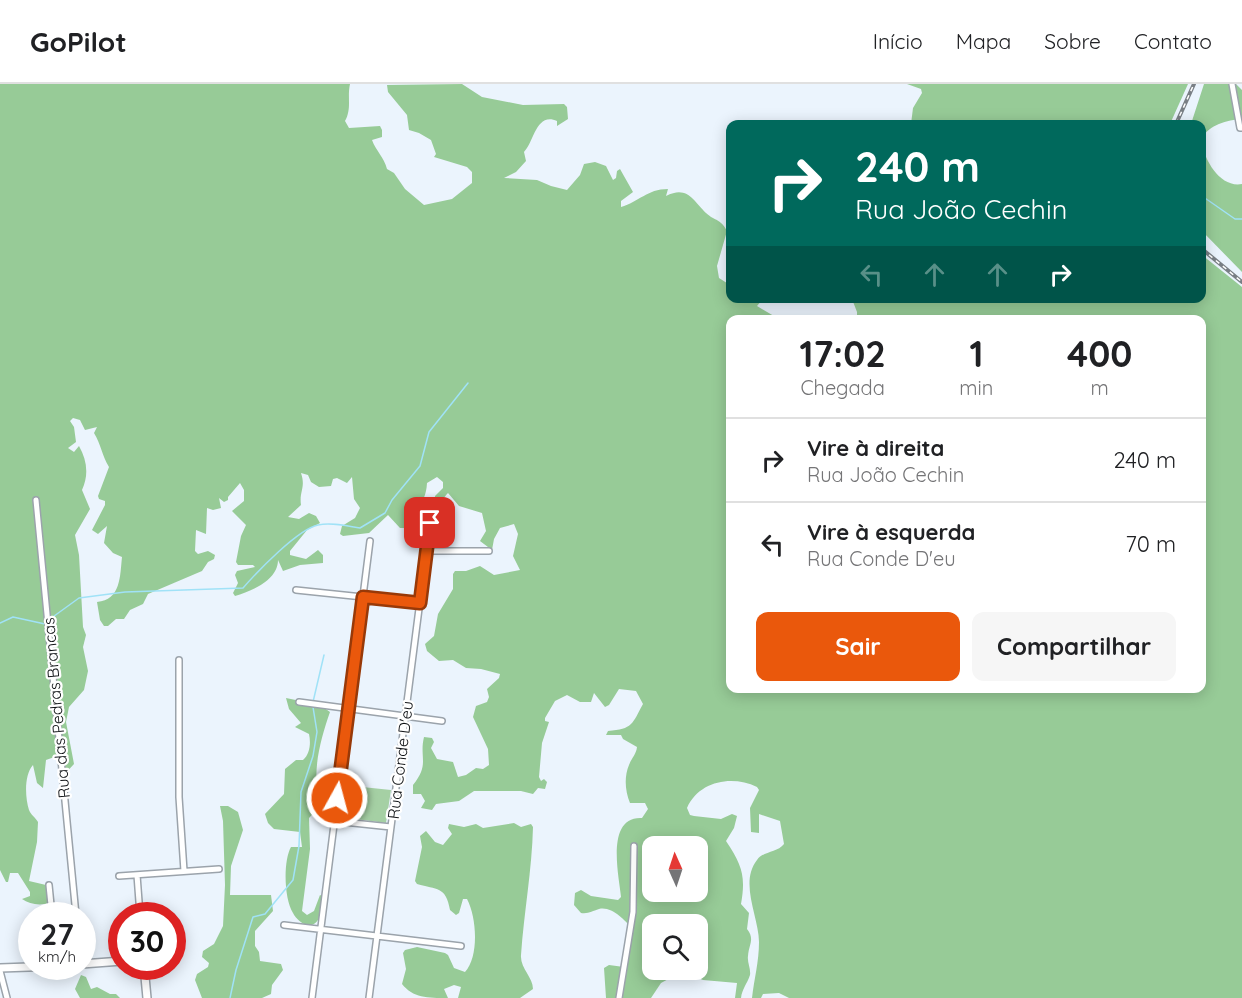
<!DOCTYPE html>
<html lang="pt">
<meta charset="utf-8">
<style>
:root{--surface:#fff;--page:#f6f6f6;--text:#202124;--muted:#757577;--line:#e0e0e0;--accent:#ea580c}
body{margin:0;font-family:Quicksand,sans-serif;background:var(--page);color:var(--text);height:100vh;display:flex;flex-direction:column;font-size:22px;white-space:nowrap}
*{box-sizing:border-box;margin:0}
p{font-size:20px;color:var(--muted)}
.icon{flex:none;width:33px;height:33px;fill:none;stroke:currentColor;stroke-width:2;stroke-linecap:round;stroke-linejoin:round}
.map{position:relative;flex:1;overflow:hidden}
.sheet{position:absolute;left:726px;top:231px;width:480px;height:378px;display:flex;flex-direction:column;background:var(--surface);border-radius:12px;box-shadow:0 3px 15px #0003}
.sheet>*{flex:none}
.banner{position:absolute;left:726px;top:36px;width:480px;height:183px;border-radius:12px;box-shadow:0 3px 15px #0003;background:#00695c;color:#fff;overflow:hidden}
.needle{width:39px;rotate:357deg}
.buttons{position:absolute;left:642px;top:752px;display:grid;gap:12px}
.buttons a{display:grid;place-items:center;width:66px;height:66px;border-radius:12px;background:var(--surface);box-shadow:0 3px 15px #0003;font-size:30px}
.speed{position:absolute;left:18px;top:818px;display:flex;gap:12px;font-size:30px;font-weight:700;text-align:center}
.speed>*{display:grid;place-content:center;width:78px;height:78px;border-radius:50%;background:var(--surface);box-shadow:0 3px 15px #0003;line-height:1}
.speed small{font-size:15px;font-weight:400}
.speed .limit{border:9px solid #d22;background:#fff;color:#111}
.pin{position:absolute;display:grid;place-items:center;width:51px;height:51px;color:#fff;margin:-26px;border-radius:12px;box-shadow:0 3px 9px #0006}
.me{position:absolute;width:66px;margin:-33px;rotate:7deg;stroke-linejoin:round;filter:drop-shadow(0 0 4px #0008)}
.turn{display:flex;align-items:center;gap:21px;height:126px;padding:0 30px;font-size:27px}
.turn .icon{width:78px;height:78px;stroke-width:2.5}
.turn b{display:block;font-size:42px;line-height:51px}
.lanes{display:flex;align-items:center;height:57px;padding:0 30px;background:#0003;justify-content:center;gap:30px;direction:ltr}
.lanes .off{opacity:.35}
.eta{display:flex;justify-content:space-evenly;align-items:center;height:102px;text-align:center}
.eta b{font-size:36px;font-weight:700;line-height:42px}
.primary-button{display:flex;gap:12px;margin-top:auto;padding:12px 30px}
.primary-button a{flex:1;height:69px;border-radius:12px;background:var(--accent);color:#fff;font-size:24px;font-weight:700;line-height:69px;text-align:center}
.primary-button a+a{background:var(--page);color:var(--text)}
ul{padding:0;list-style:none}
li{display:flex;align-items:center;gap:18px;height:84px;padding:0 30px;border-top:2px solid var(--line)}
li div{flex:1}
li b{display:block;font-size:22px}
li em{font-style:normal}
header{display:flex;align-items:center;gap:36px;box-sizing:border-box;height:84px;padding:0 30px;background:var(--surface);border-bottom:2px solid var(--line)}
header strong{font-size:28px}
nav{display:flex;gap:33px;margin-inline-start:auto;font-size:21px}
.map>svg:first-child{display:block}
.green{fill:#a5d0a4}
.forest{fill:#97cb97;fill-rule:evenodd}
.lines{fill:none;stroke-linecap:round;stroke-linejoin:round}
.stream{stroke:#a0e2f7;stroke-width:1.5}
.minor-casing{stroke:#9ba3ab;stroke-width:8}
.tertiary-casing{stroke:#9ba3ab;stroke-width:10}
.minor{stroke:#fff;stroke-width:5}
.tertiary{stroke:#fff;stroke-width:7}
.rail-casing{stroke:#797f85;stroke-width:4}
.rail{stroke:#fff;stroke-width:1.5;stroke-dasharray:4.5;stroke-linecap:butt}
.route-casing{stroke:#983908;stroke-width:15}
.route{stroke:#ea580c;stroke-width:10}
.labels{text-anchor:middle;stroke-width:4.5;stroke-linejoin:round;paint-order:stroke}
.street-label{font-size:16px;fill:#0d1013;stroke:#fff}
</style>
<header>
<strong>GoPilot</strong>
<nav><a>Início</a><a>Mapa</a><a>Sobre</a><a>Contato</a></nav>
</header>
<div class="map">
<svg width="1242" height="914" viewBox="0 0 1242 914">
<rect width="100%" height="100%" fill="#ebf4fd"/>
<path class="green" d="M343 701 391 706 386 739 340 733Z"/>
<path class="forest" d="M0 0H350C347 14 352 24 345 37L349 44 380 42 382 46V53L372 56C376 67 384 73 387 85L394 89 405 105 424 121 452 115 472 99V88L467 83 434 73 436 70 431 56 419 49 409 46 407 31 388 8 387 1 462 0 482 13 523 21 564 20 567 23 568 35 557 42V37C536 28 534 58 524 68L526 77 516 88 504 94 537 96 551 102 567 106 580 91 584 80 595 78 606 82 613 96 616 94 617 87 620 85 633 108 621 117V123C639 118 647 105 668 105L666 112C687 101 693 116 706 129 716 138 720 134 727 147L717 182 719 194 730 201V214L763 215 757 222 779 235 730 236V604H1202V236L857 235V228L852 215 1202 214V171L1242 203V914H789L779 909 763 910 761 914H752C754 895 759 878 759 858 759 833 739 799 757 776 763 767 777 769 784 760L780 737 759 730V749L751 748 750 724 759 706 757 703C732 691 699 697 687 724L690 731 694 732 721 735 732 730 737 732 734 744 726 757C742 781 746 792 741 820L749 829 747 845C755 855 749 860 748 872 747 878 751 885 750 891 747 900 742 905 741 914H735L737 899 703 896 683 887 661 899 651 914H606L604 884 609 881 624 883 632 844C624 836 612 822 599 825 592 827 589 830 581 829L574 821 575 809 581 806 591 812 618 816 621 813C619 792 605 732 642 734L648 725 645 719H630C625 707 624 693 629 681 632 673 636 671 637 663L623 655 621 651H606L608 647C633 645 632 640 643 620L636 607 619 605 609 621 605 623 594 609 591 618H580L567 611 555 617 545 634V637L549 638 542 659 539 693 541 697 544 695 547 698 545 705 538 704 533 710 521 707H474L459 717 436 720 432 726 421 724 425 717 421 710H413V701C430 680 419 674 424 653L432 654 434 658 431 664 437 675 453 678 458 693 466 691 476 684 483 685 489 681 488 665 473 633 476 622 487 618 489 613 487 605 499 594 500 590 481 585 466 584 453 576 439 577 427 567 425 560 434 552 438 530 453 505V490L455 487H466L480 482 494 491 520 486 513 472 518 450 514 440 500 444 494 455 492 466 480 457 486 447 482 429 459 422 448 409C440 417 439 426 432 434L429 433 434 423 435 412 443 404V398L437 393 427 399C426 419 415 428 404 444H400L388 431 369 449 343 452 340 450 342 442 355 434 360 424 354 415 352 393 347 399 337 394 333 395 331 402 319 403 311 398 308 391 301 389C306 404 299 407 301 421L288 433 299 435 309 429 316 432 320 439 307 446 290 467V471L306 475 318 466 323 471V479L300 481 283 487 278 476C278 496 252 507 235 512L233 509 238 499 235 491 237 487 255 483 253 481H238L236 478 241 452 246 441 232 427 244 417V406L240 399 228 413V416L224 418 219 414 221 424 213 426 207 424 206 450 196 446 195 467 198 470 208 467 215 471 214 475 208 478 202 487 148 510 143 520 130 526 124 535H116L108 542H104L100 536 97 518C121 516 120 492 122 473L113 469 104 459 107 442 98 450 92 446 105 421V417L99 415 98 412 109 383C102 372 101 360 94 349L97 343 85 346 80 336 73 334 70 337 74 343 76 358 68 364 74 368 79 362C87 376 89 391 82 406L90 425 75 451 79 471 83 543 86 551 83 563 88 587 84 606 69 623 66 638 74 680 62 693 60 671 46 676 43 704 37 699 33 681C24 691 25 713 29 726 31 731 35 733 38 738L37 758 29 797 46 801 48 819C40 822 29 820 22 815L30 812V808L18 789H10L8 798H6L0 786ZM652 762H698V807H652ZM652 840H698V885H652Z
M907 0H1188L1170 40H911L913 24 922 9 921 5Z
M1204 0H1236L1242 6V35C1227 36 1209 41 1202 54V40H1191Z
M1202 59C1205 78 1221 104 1242 100V188L1202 147Z
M286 614 320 621 330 628C322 651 314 679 317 703 318 710 323 713 322 720L309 734 310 765 302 827 307 831 314 827 320 811 322 812C322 825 322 841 307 842 302 839 296 835 293 829 284 815 283 777 291 763H302L300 748 274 745 268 739 265 730 284 710 285 685 296 676H303C310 670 311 659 309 650L295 643 301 639 289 625Z
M220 722H228L238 728 243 746 231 782 230 811H271L273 827 255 847V862L259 868 260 877 281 880 283 886 272 901 271 910 262 914H202L195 896 197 890 208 883 209 879 202 873 203 867 214 860 223 842 225 801 223 737Z
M514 739 521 743 531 740 533 743C532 786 524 828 521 871 520 884 533 893 533 905L520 914H458L461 903 454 901 444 905 448 914C427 914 413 914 402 900L406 885 403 869 405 866 417 863 445 869 448 871 454 884 465 888C479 873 477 834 467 815H463L459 829 456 831 450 826C446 802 437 806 417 800L415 797 422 763 420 752 426 747 435 758 443 761 452 750 448 744 449 740 464 743 476 740 483 744Z
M81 891 86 893 91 905 97 903 110 910H116L120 914H80L75 905Z"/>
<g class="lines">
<path class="stream" d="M1202 112 1235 135H1242
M50 535 79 514 125 508 243 504C257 488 298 445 318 441 332 438 347 442 360 444L385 429 392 416 420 382 429 348 468 299
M0 539 13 533 45 540
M313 618 324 571
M230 914 236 886 253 833 265 830 293 796 299 762 301 708 313 672 317 648 313 623"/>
<defs>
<path id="minor" d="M1232 0 1240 44H1242
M36 416 76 831
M427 467H489
M296 506 420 519
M179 576V713L184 787
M299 618 442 637
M334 737 391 743
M137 791 140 831
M119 792 219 785
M49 801 52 831
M284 841 461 862
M0 887 7 914
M312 914 370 457
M369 914 430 439
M619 914 633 828 634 762"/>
<path id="tertiary" d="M82 880 122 877
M144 882 147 914
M0 884 58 882"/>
</defs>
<use href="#minor" class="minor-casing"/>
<use href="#tertiary" class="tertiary-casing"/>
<use href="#minor" class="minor"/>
<use href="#tertiary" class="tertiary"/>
<defs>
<path id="rail" d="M1176 40 1194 0
M1202 165 1242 198"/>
</defs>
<use href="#rail" class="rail-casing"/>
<use href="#rail" class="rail"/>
</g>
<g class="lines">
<defs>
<path id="route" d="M337 714 363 513 420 519 430 439"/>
</defs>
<use href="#route" class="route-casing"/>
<use href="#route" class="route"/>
</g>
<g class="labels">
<g class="street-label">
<text transform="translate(56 624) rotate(-95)" y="6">Rua das Pedras Brancas</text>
<text transform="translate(400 676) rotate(-83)" y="6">Rua Conde D'eu</text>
</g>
</g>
</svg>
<div class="buttons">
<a><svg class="needle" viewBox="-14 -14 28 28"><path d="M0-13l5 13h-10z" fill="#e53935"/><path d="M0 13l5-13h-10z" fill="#757577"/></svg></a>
<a><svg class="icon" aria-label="search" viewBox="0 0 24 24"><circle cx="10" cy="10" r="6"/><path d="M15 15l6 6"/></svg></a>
</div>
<div class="speed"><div>27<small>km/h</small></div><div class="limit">30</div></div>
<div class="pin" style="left:430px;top:439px;background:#d93025"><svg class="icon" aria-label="arrive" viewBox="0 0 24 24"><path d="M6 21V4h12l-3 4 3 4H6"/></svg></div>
<svg class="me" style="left:337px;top:714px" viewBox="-20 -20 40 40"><circle r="17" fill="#ea580c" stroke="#fff" stroke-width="3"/><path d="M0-11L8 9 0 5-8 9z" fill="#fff"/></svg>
<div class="banner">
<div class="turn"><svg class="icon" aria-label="right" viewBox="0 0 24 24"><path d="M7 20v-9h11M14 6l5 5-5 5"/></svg><div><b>240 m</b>Rua João Cechin</div></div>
<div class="lanes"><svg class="icon off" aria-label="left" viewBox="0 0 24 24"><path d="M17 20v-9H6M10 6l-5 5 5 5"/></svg><svg class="icon off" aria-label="ahead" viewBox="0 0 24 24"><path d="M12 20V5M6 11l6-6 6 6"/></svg><svg class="icon off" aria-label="ahead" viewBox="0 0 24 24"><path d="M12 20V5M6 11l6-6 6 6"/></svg><svg class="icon" aria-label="right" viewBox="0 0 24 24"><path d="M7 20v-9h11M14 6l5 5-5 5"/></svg></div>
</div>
<section class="sheet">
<div class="eta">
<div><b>17:02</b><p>Chegada</p></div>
<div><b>1</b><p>min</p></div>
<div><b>400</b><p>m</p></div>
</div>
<ul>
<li><svg class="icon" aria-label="right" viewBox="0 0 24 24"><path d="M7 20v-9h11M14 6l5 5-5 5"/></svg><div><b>Vire à direita</b><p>Rua João Cechin</p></div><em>240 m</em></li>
<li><svg class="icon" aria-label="left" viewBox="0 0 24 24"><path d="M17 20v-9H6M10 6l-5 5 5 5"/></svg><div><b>Vire à esquerda</b><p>Rua Conde D'eu</p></div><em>70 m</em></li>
</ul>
<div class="primary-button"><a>Sair</a><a>Compartilhar</a></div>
</section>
</div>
